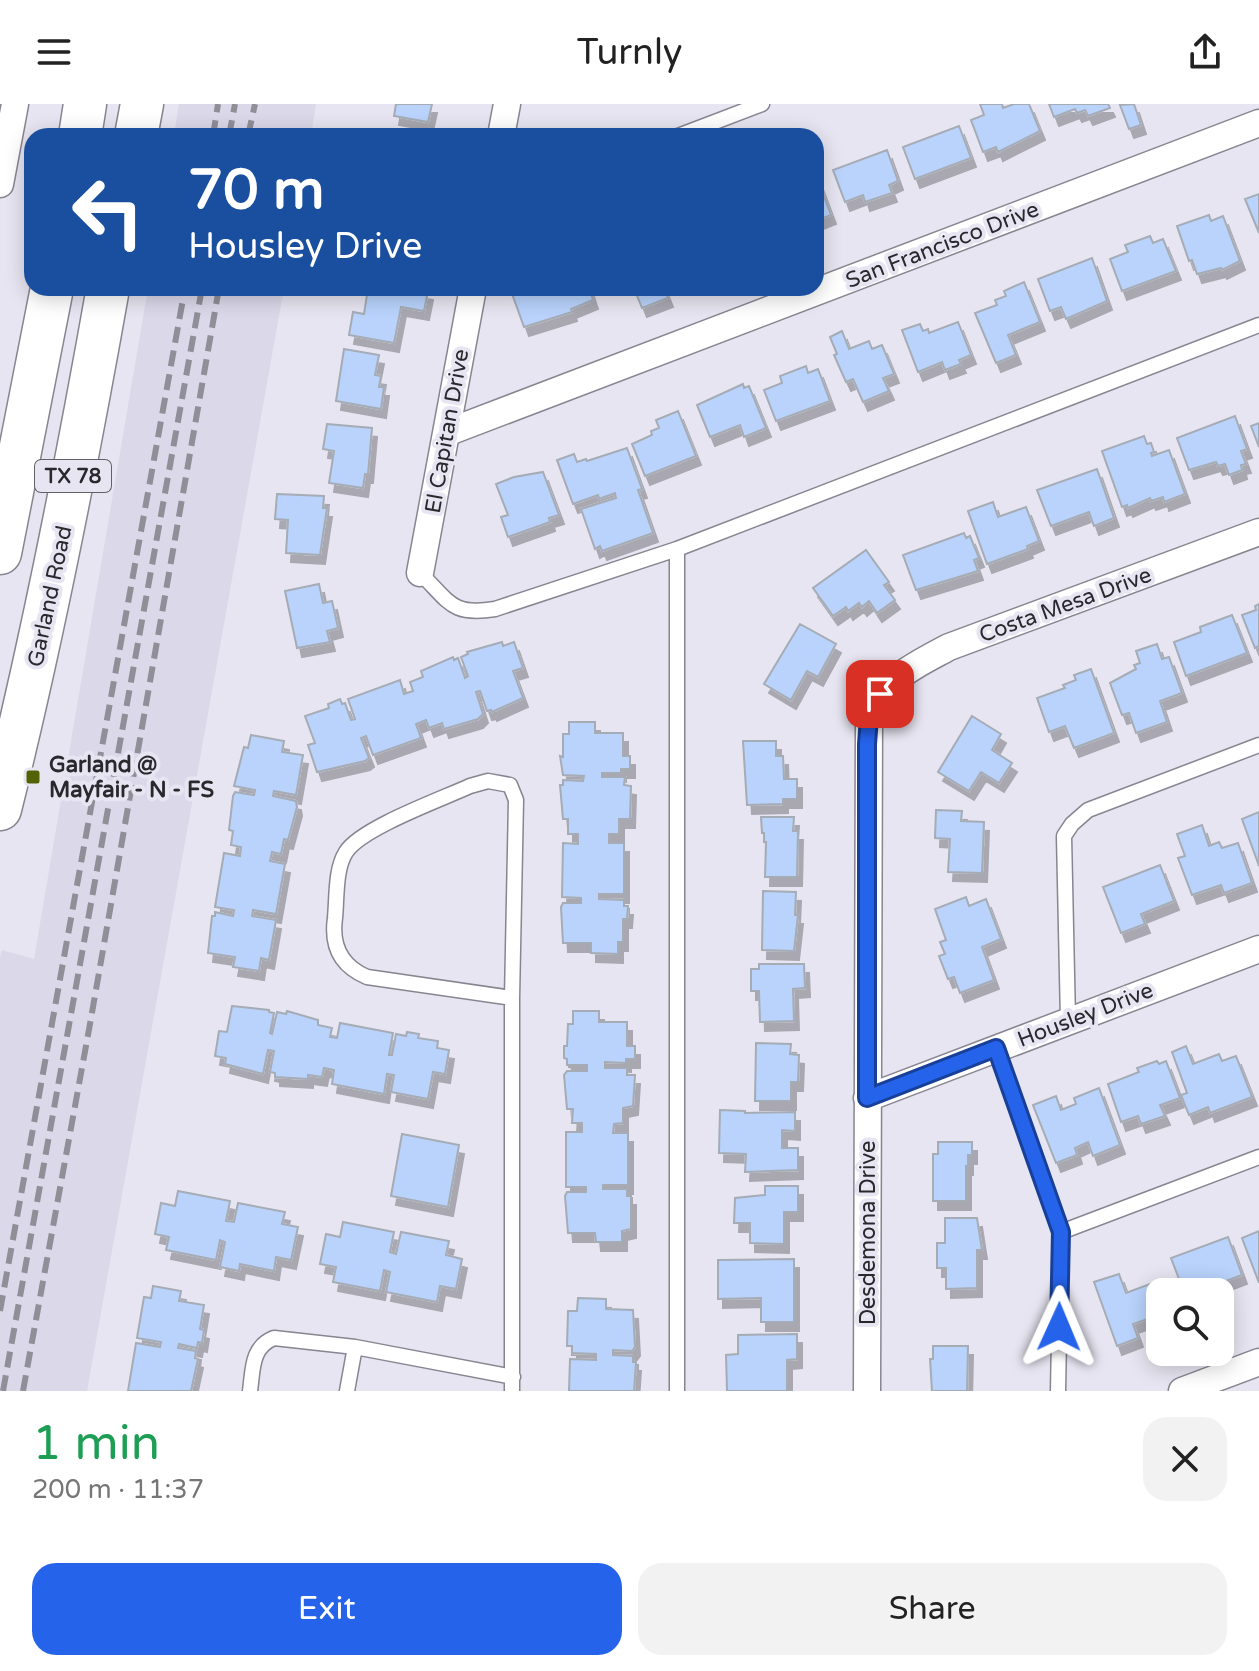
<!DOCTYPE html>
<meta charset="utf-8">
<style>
:root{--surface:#fff;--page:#f2f2f2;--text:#222;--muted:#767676;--accent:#2563eb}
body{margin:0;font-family:"Varela Round",sans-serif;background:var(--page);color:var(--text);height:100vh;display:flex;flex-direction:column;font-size:30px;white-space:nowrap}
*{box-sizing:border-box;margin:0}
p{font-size:26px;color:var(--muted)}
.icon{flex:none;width:44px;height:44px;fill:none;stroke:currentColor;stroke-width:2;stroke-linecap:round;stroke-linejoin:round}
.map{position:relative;height:1287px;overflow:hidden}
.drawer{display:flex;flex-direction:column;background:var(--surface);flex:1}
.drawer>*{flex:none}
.guide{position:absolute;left:24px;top:24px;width:800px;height:168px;border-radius:24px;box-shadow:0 4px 20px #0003;background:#1a4fa0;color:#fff;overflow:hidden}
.controls{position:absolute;left:1146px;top:1174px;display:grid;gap:16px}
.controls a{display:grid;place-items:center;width:88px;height:88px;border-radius:16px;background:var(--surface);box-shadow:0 4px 20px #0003;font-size:40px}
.pin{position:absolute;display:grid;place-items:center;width:68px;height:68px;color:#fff;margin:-34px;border-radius:16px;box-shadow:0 4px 12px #0006}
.me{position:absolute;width:88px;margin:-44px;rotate:1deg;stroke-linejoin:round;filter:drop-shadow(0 0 6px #0008)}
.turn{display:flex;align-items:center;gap:28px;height:168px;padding:0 32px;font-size:36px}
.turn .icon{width:104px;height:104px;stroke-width:2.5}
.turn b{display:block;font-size:56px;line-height:68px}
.round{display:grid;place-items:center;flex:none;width:84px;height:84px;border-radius:24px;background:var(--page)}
.summary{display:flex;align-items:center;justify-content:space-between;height:136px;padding:0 32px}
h1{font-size:48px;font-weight:600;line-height:60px;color:#1e9e55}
.action{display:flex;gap:16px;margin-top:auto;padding:16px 32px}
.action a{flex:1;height:92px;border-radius:24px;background:var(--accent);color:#fff;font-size:32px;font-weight:600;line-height:92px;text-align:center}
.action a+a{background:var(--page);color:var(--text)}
header{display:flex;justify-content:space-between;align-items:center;height:104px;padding:0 32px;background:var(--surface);font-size:36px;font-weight:600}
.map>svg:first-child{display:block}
.built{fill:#dbd8ea}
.building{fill:#b9d3fc;stroke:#a5acb5;stroke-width:2;filter:url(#shadow)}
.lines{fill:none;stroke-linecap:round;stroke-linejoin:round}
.lane-casing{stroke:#878590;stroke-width:17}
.street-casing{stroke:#878590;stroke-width:29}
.primary-casing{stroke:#878590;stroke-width:45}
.lane{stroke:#fff;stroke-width:14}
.street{stroke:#fff;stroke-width:26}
.primary{stroke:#fff;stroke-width:42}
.rail{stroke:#908f98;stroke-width:6;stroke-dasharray:16 8;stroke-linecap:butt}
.route-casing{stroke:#184099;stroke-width:20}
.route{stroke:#2563eb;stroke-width:14}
.poi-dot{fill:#546206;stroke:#e7e5f1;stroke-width:3}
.labels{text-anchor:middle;stroke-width:8;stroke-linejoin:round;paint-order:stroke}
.shield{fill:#e7e5f1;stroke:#626168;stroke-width:2}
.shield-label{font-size:20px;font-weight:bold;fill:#29282d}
.street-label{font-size:22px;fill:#29282d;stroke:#e7e5f1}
.poi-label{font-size:22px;font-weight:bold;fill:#29282d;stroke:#e7e5f1;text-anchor:start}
</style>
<header><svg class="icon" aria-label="menu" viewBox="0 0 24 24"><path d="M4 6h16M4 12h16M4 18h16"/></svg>Turnly<svg class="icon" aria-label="share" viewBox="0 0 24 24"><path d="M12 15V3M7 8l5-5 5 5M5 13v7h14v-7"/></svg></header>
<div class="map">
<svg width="1259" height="1287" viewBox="0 0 1259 1287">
<defs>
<filter id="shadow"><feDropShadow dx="5" dy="9" stdDeviation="0" flood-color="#0004"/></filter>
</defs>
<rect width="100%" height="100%" fill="#e7e5f1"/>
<path class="built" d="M179 0H316L311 32H174Z
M148 184H284L87 1287H0V853L2 846 34 855Z"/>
<path class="building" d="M396 0H432L428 18 394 12Z
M980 0H1002L1003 4 1014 0H1029L1040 27 998 48 996 43 983 48 971 16 984 11Z
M1049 0H1108L1110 4 1088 12 1085 6 1077 9 1075 5 1054 13Z
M1134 0 1141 21 1129 25 1120 1Z
M959 22 971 54 915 75 903 43Z
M887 46 898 77 889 81 892 89 865 98 863 91 845 98 833 66Z
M816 71 831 111 816 117Z
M1259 90V129L1245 95Z
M1209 111 1211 117 1223 112 1240 157 1222 166 1221 164 1197 170 1192 156 1189 157 1177 122Z
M1150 132 1153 139 1163 135 1176 167 1122 187 1110 155 1128 148 1125 141Z
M1092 154 1107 197 1066 215 1061 203 1050 207 1038 175Z
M1024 178 1040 218 1008 231 1016 251 996 259 975 209 997 201 995 196 1006 192 1004 187Z
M368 184H411L428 187 424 207 401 203 394 239 349 231 353 208 364 210Z
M510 184H589L593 196 571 205 572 208 524 223Z
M634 184H664L668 194 642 204Z
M958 218 971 251 959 256 961 260 945 266 942 258 918 268 902 226 920 220 923 227 928 225 929 229Z
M842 227 849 245 869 237 872 245 882 241 894 270 883 274 889 287 863 298 853 275 846 278 834 251 837 250 830 233Z
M344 245 379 251 375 271 381 272 379 283H384L381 305 336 297Z
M806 262 808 269 818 265 830 297 776 317 764 286 782 279 780 272Z
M743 280 744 284 749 282 766 324 744 333 740 321 710 333 697 301Z
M678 307 696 352 645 372 632 340 652 331 651 327 659 324 656 316Z
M1235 312 1247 345 1241 347 1246 360 1241 361 1242 366 1229 371 1225 360 1218 362 1216 358 1189 366 1177 334Z
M1259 319V343L1251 322Z
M327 320 372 324 368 370H365L363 384 329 379 334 347 323 345Z
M1144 332 1147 340 1151 339 1154 348 1151 349 1152 352 1169 346 1185 390 1164 398 1163 393 1151 397 1150 394 1128 404 1127 401 1122 403 1102 347Z
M627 344 642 385 638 386 653 429 602 447 600 442 595 445 581 405 616 394 615 389 599 395 598 391 573 400 557 356 574 350 577 358 586 355 587 357Z
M1097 365 1114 414 1094 422 1089 408 1051 422 1037 386Z
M543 368 559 411 549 414 550 418 508 433 501 413 508 411 496 380 514 373Z
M277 390 324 392 323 404H327L320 451 286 449 288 416 275 415Z
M993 398 998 413 1026 403 1039 437 1027 442 1028 445 987 460 968 407Z
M964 429 966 434 970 432 979 454 974 456 978 467 916 486 903 451Z
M866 446 889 478 884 481 895 496 877 509 869 497 862 503 859 499 848 507 846 503 833 512 813 484Z
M319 480 323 499 332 497 338 524 327 527 330 538 297 544 285 487Z
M1259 500V542L1255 544 1242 511 1256 506 1255 502Z
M1232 511 1247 549 1186 572 1174 538 1201 528 1200 523Z
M800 520 836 540 818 573 807 567 791 596 764 580Z
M502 538 503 542 514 538 523 564 513 567 523 594 492 608 491 606 487 607 480 587 476 588 483 610 478 615 444 625 442 619 429 624 426 616 416 620 421 634 373 651 366 632 361 634 369 654 365 657 317 668 308 641 315 639 305 612 329 604 328 600 340 595 342 600 345 599 351 616 355 615 348 595 400 576 404 590 413 587 410 578 423 573 421 567 453 553 454 556 458 554 465 574 468 572 461 553 468 550 467 548Z
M1157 540 1162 555 1169 553 1182 589 1160 597 1167 618 1136 629 1129 609 1122 611 1110 579 1136 565 1134 561 1140 559 1136 547Z
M1091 565 1114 629 1074 644 1065 622 1049 628 1037 594 1065 584 1063 581 1076 576 1074 571Z
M972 612 1001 630 992 646 1012 659 999 679 981 668 969 687 938 668Z
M569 618H595V629H623V652H630V665H621V669H602V673H625L624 681 631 682 630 715H619V730H609V739H624V790H599V795L624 796V802H628L627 815H623V838H618V850L591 849V839H563L561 803 563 799H581V794L562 793 563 739 578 740V730H568V715H563L560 681H563V676L583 677 584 672 563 671 560 652 563 653V630H569Z
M251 631 284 637 282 648 303 651 296 691 274 687 273 692 296 697 297 703 288 736 284 735 281 750 272 748 270 757 285 760 276 810 253 806 252 812 276 816 269 856 261 854 259 867 233 863 235 853 208 849 212 812H215V808L233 812 234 806 215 803 224 749 240 752 241 743 231 741 233 727 229 726 233 692 235 688 254 691 255 686 234 682 244 643 248 644Z
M743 637H776V652H783L784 675H797V695H783V700L747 701Z
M936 706 962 707 961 717 984 718 982 769 948 768 950 735 935 734Z
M1259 708V762L1242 715Z
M761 713H794L793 727H798L797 773H765L766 738H764V729H762Z
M1202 721 1209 742 1219 738 1222 744 1238 739 1252 779 1224 789 1221 781 1192 791 1178 754 1185 752 1177 730Z
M1160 761 1174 797 1141 810 1145 820 1121 829 1103 783Z
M763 787 796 788 795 811H798L794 847 762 846Z
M966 793 969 802 986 795 1001 835 982 843 994 876 960 889 954 873 948 875 939 852 945 850 940 838 946 836 935 805Z
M759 860H804L805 884 793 885 794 917 760 918 759 887H751V865H759Z
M232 902 269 906V908L274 909 270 929 272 930 277 908 286 910 287 907 318 916V921L332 924 330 933 337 934 340 919 393 929 389 951H392L396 930 406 932 407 928 419 930 418 934 438 937 437 944 449 946 445 970 433 968 428 995 391 988 394 971 387 970 384 990 332 980 334 966 324 964 322 973 308 971V975L275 973V969L270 968 274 947 268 946 263 970 225 960 226 954 215 952 219 927 227 928Z
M573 907H599V918H627V942H635V955H626V959L605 958V964H627V971H635L633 1002 623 1004V1019L614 1020 613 1029H628V1081H603V1085H627V1092H631V1125L622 1127V1138H596L595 1129H568L565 1092 567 1088H586V1083H566V1028H582V1019H572L573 1005H567L564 971 567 967H587V961H567V955L564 954V942H567L568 920H573Z
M756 939 791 940 790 950 799 951 798 978H791V997H755Z
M1186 942 1193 960 1219 950 1222 957 1236 952 1252 993 1210 1009 1208 1003 1189 1011 1181 991 1187 989 1172 948Z
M1157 957 1159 960 1166 957 1180 994 1160 1001 1165 1012 1141 1020 1138 1012 1121 1018 1108 980 1139 968 1137 964Z
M1099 984 1120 1041 1093 1052 1088 1038 1075 1044 1077 1051 1056 1059 1033 1001 1056 992 1061 1006 1076 1000 1074 994Z
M720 1006 745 1007V1009L795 1008V1027L782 1026V1044H798V1066L745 1068 746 1050 719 1049Z
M402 1030 459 1041 448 1103 391 1092Z
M938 1038H972V1051H968V1062H966V1097H933V1050H938Z
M765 1082H798V1108H784V1140L750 1139V1119H734L735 1094 765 1091Z
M178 1087 230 1097 226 1117 234 1118 238 1099 285 1108 282 1120 298 1123 291 1156 276 1153 274 1167 240 1160 239 1167 220 1163 225 1138 220 1136 216 1156 166 1146 169 1133 155 1130 161 1099 175 1102Z
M945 1114H977L982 1146H977V1184L946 1185V1164H937V1139H945Z
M343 1118 394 1128 390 1148 396 1150 401 1128 449 1137 446 1151 462 1155 456 1185 440 1182 437 1198 386 1188 390 1168 384 1166 380 1187 333 1178 336 1163 320 1160 326 1130 340 1133Z
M1259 1127V1179L1242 1134Z
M1228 1133 1242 1171 1210 1183 1212 1188H1184L1171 1154Z
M794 1155V1218H761V1194L718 1195V1156Z
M1119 1170 1126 1189 1158 1177 1162 1188 1160 1223 1154 1225 1150 1214 1133 1220 1138 1234 1117 1242 1094 1178Z
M153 1182 181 1187 179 1197 204 1201 200 1225 204 1226 202 1239 198 1238 197 1244 179 1240 178 1244 196 1247 195 1254 198 1255 191 1287H128L136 1239 160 1243 161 1238 137 1234 144 1193 151 1194Z
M578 1194 606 1195V1205L633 1206 635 1243 632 1247 613 1246V1251L633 1252V1258H636L634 1287H569L570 1255 596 1256V1250L572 1249V1242H567L568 1207H577Z
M797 1230V1255L787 1256V1287H727L726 1251 738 1250V1231Z
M933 1242H968L967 1287H932L930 1255H933Z"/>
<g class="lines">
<defs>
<path id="lane" d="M678 32 762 0
M420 469C450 498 451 512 495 505L677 445 1259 221
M488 677 510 681 516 696 512 894 367 873C341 862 331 842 335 814 337 794 335 765 346 748 361 724 442 695 470 682Z
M512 894V1287
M1068 917 1064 732 1072 720 1088 706 1259 641
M996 944 1061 1128
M250 1287C253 1266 251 1243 274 1234L355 1243 513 1273
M347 1287 355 1243
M677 1287V445
M1058 1287 1061 1128 1259 1053"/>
<path id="street" d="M501 32 507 0
M0 80 15 0
M446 329 1259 19
M420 469 473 184
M867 994 1259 845
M867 1287 869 613C889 572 910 564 949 543L1259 428
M1182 1287 1259 1258"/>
<path id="primary" d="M80 32 85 0
M136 32 142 0
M0 449 52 184
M0 705C43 533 77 359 108 184"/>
</defs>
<use href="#lane" class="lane-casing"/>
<use href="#street" class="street-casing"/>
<use href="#primary" class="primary-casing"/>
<use href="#lane" class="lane"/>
<use href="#street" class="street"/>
<use href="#primary" class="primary"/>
<path class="rail" d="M213 32 218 0
M229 32 235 0
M248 32 255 0
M0 1207 185 184
M3 1287 202 184
M23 1287 90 920 219 184"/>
</g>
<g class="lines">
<defs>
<path id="route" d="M880 590 869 613 867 640V994L996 944 1061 1128 1059 1223"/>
</defs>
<use href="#route" class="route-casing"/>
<use href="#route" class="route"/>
</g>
<rect class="poi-dot" x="25" y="665" width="16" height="16" rx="4"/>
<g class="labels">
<rect class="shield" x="35" y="356" width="76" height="32" rx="6"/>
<g class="shield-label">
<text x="73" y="379">TX 78</text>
</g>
<g class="street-label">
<text transform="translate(942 140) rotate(-21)" y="8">San Francisco Drive</text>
<text transform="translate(446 327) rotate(-80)" y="8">El Capitan Drive</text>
<text transform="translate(49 492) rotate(-78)" y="8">Garland Road</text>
<text transform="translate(1065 500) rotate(-20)" y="8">Costa Mesa Drive</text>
<text transform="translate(1085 910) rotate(-21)" y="8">Housley Drive</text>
<text transform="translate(867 1129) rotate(-90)" y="8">Desdemona Drive</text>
</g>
<g class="poi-label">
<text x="49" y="668">Garland @<tspan x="49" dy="25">Mayfair - N - FS</tspan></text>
</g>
</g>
</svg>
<div class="controls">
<a><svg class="icon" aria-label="search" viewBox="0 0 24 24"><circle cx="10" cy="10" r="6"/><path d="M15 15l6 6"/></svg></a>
</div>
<div class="pin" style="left:880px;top:590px;background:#d93025"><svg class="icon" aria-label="arrive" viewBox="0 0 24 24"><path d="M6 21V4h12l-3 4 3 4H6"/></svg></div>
<svg class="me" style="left:1059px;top:1223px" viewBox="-20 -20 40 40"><path d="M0-17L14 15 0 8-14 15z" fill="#2563eb" stroke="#fff" stroke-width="4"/></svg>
<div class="guide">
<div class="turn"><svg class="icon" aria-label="left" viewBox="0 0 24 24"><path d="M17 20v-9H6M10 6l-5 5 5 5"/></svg><div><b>70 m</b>Housley Drive</div></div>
</div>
</div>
<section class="drawer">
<div class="summary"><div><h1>1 min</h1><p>200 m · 11:37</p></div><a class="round"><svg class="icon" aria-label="close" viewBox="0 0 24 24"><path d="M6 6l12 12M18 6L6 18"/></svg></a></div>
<div class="action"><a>Exit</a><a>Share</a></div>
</section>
